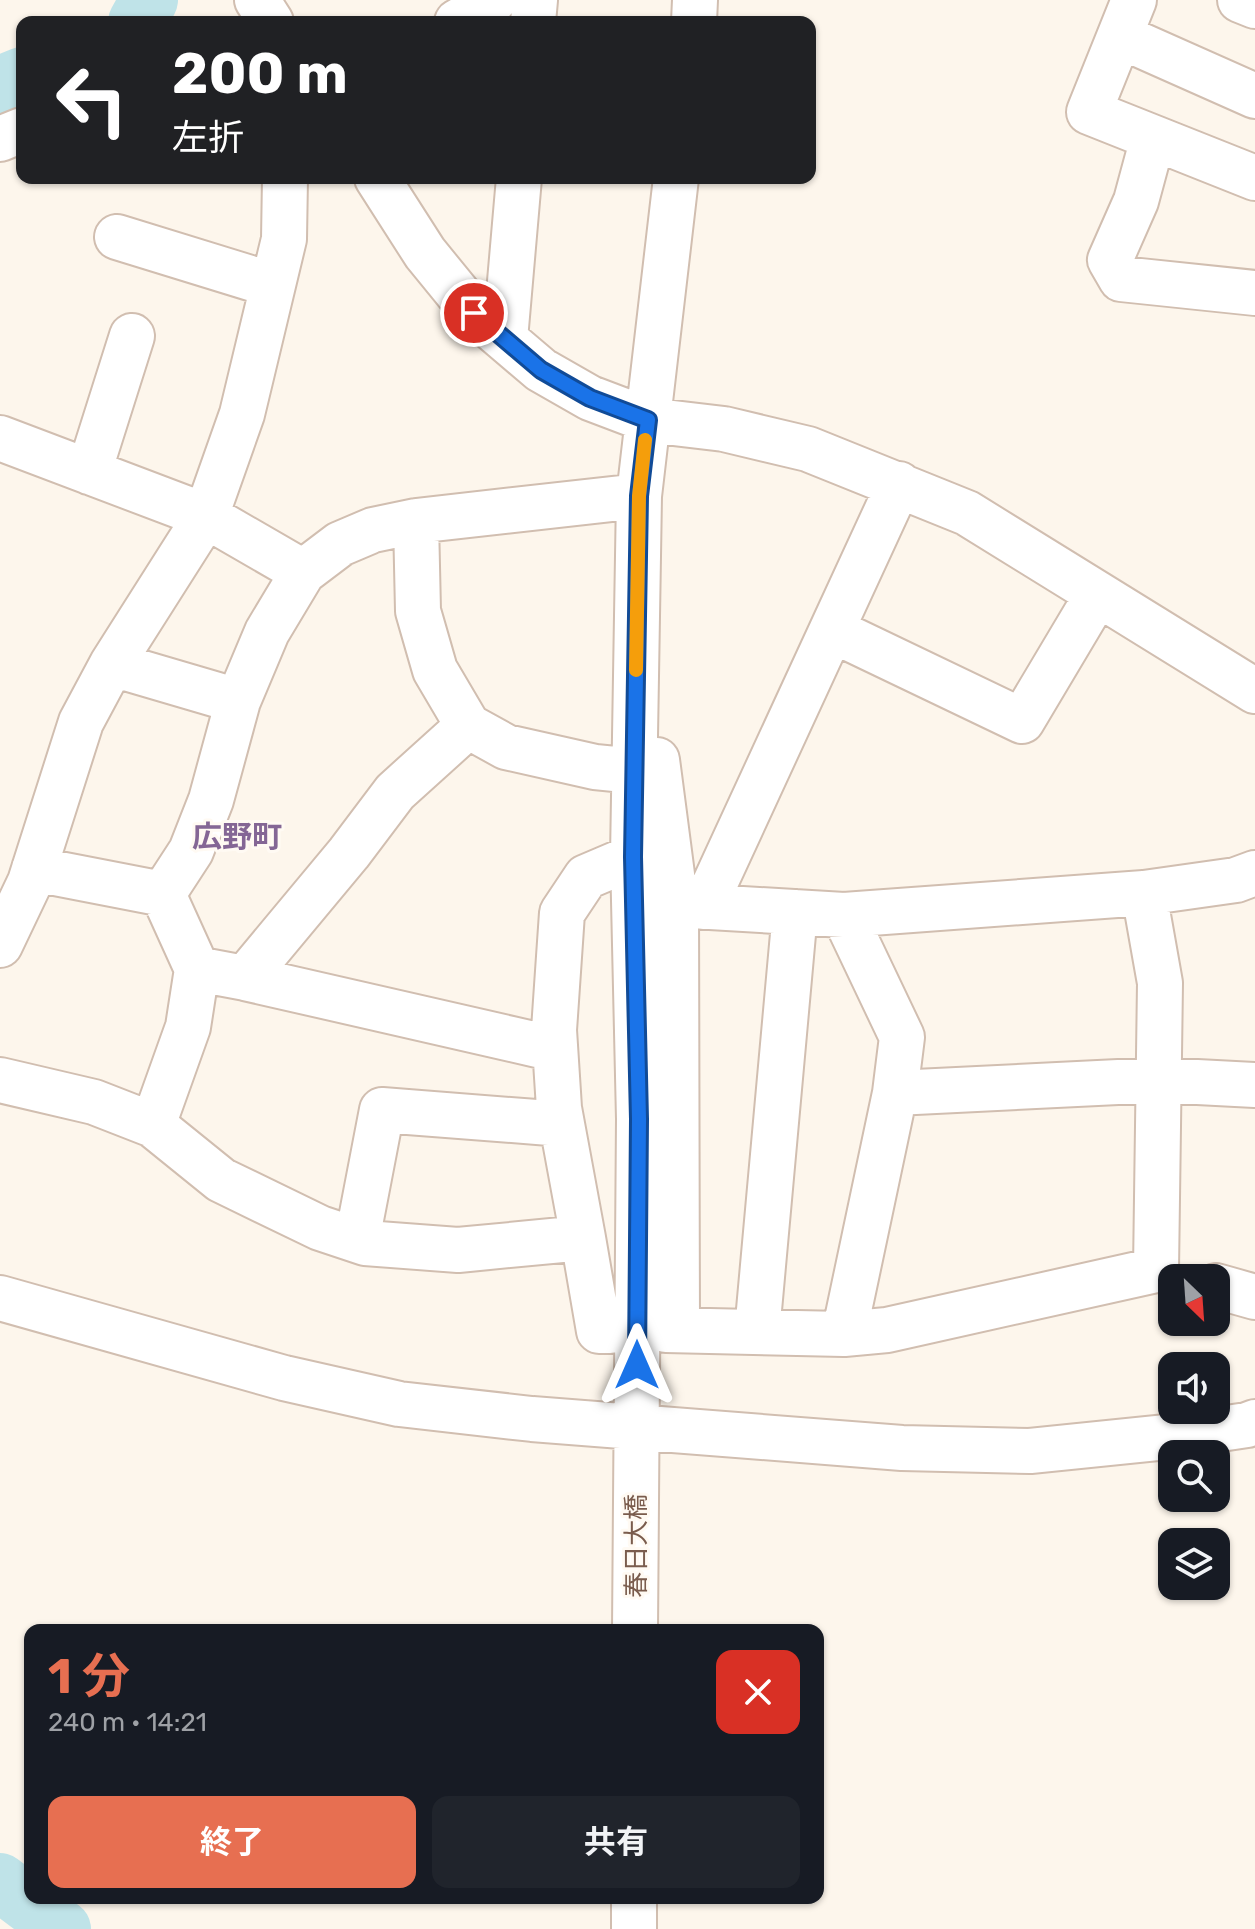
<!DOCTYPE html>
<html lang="ja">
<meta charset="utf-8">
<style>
:root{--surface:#171b24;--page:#20242c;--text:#f1f3f6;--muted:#9ea1a6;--accent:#e76f51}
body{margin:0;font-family:Rubik,"Noto Sans JP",sans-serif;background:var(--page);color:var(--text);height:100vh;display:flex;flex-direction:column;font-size:30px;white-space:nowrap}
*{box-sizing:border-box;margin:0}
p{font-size:26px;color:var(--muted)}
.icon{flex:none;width:44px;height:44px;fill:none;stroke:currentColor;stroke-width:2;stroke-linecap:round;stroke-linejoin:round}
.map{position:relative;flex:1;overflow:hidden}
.drawer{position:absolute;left:24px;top:1624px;width:800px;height:280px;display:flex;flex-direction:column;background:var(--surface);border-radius:16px;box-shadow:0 2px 6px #0004}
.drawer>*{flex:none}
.top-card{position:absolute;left:16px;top:16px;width:800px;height:168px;border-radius:16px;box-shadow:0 2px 6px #0004;background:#202124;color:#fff;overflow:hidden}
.needle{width:52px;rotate:155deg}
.controls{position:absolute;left:1158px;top:1264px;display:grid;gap:16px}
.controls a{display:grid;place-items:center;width:72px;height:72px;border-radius:16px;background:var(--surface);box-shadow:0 2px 6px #0004;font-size:40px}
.pin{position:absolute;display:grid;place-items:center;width:68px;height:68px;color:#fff;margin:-34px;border:4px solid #fff;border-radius:50%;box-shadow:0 2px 8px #0007}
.me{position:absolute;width:88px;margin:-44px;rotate:0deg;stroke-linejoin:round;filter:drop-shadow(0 0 6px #0008)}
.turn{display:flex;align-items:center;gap:28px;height:168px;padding:0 24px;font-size:36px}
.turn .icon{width:104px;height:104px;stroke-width:2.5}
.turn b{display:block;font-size:56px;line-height:68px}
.round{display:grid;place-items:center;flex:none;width:84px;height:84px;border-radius:16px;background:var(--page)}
.summary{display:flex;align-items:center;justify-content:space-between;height:136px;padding:0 24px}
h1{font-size:48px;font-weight:700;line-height:60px;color:var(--accent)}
.button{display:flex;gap:16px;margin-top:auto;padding:16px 24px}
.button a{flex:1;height:92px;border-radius:16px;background:var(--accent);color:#fff;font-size:32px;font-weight:700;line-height:92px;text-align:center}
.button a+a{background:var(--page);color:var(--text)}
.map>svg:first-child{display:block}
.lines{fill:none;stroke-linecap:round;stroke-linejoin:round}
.river{stroke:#bfe3e8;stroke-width:58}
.minor-casing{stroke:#d1beb0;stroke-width:48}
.minor{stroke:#fff;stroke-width:44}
.route-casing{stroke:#114b97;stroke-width:20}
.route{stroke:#1a73e8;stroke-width:14}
.slow{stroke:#f59e0b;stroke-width:14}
.labels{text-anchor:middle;stroke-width:6;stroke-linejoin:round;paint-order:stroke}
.street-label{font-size:26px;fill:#7a5c4d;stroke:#fffaf3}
.quarter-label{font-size:30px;font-weight:bold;fill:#846695;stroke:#fffaf3}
</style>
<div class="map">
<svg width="1255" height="1929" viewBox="0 0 1255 1929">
<rect width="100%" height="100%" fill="#fdf6ec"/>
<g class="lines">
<path class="river" d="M137 22 149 0
M0 85 22 76
M0 1882 62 1929"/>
<defs>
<path id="minor" d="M257 0 271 22
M1134 0 1089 112 1255 178
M1240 0 1255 6
M457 22 494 0
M533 22 535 0
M694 22 695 0
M1120 36 1255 96
M1153 138 1136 201 1110 260 1121 279 1255 293
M0 139 22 130
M377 178 425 253 474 313 541 370 590 398 648 420 724 429 808 449 967 513 1255 691
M117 237 273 285
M505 339 519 178
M0 438 206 516 303 572
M89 472 132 336
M832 630 1022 721 1097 595
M112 664 238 701
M468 726 435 670 418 611 416 521 639 496
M657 760 676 905 677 1330
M163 894 191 851 211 800 238 701 267 632 303 572 340 544 373 530 416 521
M676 905 844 915 1144 893 1236 880 1255 873
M704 907 899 484
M844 915 902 1037 895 1093 1159 1080 1255 1085
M0 945 30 882 81 722 112 664 206 516 242 414 284 239 285 178
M197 969 245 978 349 853 395 792 468 726 506 747 595 767 635 771
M245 978 555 1049
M0 1080 94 1102 153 1125 188 1027 197 969 163 894 34 869
M153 1125 221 1180 320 1228 365 1243 458 1250 583 1238 599 1331H610
M583 1238 559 1108 554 1030 562 913 586 877 633 857
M357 1240 382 1110 562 1124
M1216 1286 1255 1297
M0 1298 284 1378 399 1404 532 1419 902 1448 1030 1451 1167 1437 1247 1425 1255 1422
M666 1330 844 1334 887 1330 1156 1270 1160 983 1144 893
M757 1332 795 912
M844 1334 895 1093
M635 1630 639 1119 633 857 639 496 676 178
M634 1929V1898"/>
</defs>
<use href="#minor" class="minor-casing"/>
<use href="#minor" class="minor"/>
</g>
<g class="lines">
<defs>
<path id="route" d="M474 313 541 370 590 398 648 420 639 496 633 857 639 1119 637 1365"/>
</defs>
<use href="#route" class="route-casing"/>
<use href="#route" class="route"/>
<path class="slow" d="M636 670 639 496 645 440"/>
</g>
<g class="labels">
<g class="street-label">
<text transform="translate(636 1546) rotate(-90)" y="9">春日大橋</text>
</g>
<g class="quarter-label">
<text x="237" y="847">広野町</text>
</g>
</g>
</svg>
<div class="controls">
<a><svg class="needle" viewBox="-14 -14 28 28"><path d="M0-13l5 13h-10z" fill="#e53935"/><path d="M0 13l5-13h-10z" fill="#9ea1a6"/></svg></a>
<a><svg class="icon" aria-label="sound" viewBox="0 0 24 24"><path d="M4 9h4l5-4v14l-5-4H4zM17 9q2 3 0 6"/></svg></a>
<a><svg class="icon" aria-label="search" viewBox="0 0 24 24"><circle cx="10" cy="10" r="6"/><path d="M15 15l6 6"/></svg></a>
<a><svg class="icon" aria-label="layers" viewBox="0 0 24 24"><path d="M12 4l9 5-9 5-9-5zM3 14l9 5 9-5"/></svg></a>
</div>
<div class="pin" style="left:474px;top:313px;background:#d93025"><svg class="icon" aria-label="arrive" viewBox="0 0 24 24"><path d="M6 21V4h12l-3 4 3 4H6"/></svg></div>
<svg class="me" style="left:637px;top:1365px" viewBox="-20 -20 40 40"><path d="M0-17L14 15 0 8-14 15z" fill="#1a73e8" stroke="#fff" stroke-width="4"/></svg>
<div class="top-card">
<div class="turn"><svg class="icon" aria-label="left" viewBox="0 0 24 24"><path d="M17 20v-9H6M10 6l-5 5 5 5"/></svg><div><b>200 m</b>左折</div></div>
</div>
<section class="drawer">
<div class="summary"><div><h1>1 分</h1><p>240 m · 14:21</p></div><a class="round" style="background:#d93025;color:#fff"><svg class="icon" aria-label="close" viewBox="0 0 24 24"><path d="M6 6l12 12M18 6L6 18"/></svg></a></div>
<div class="button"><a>終了</a><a>共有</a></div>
</section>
</div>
